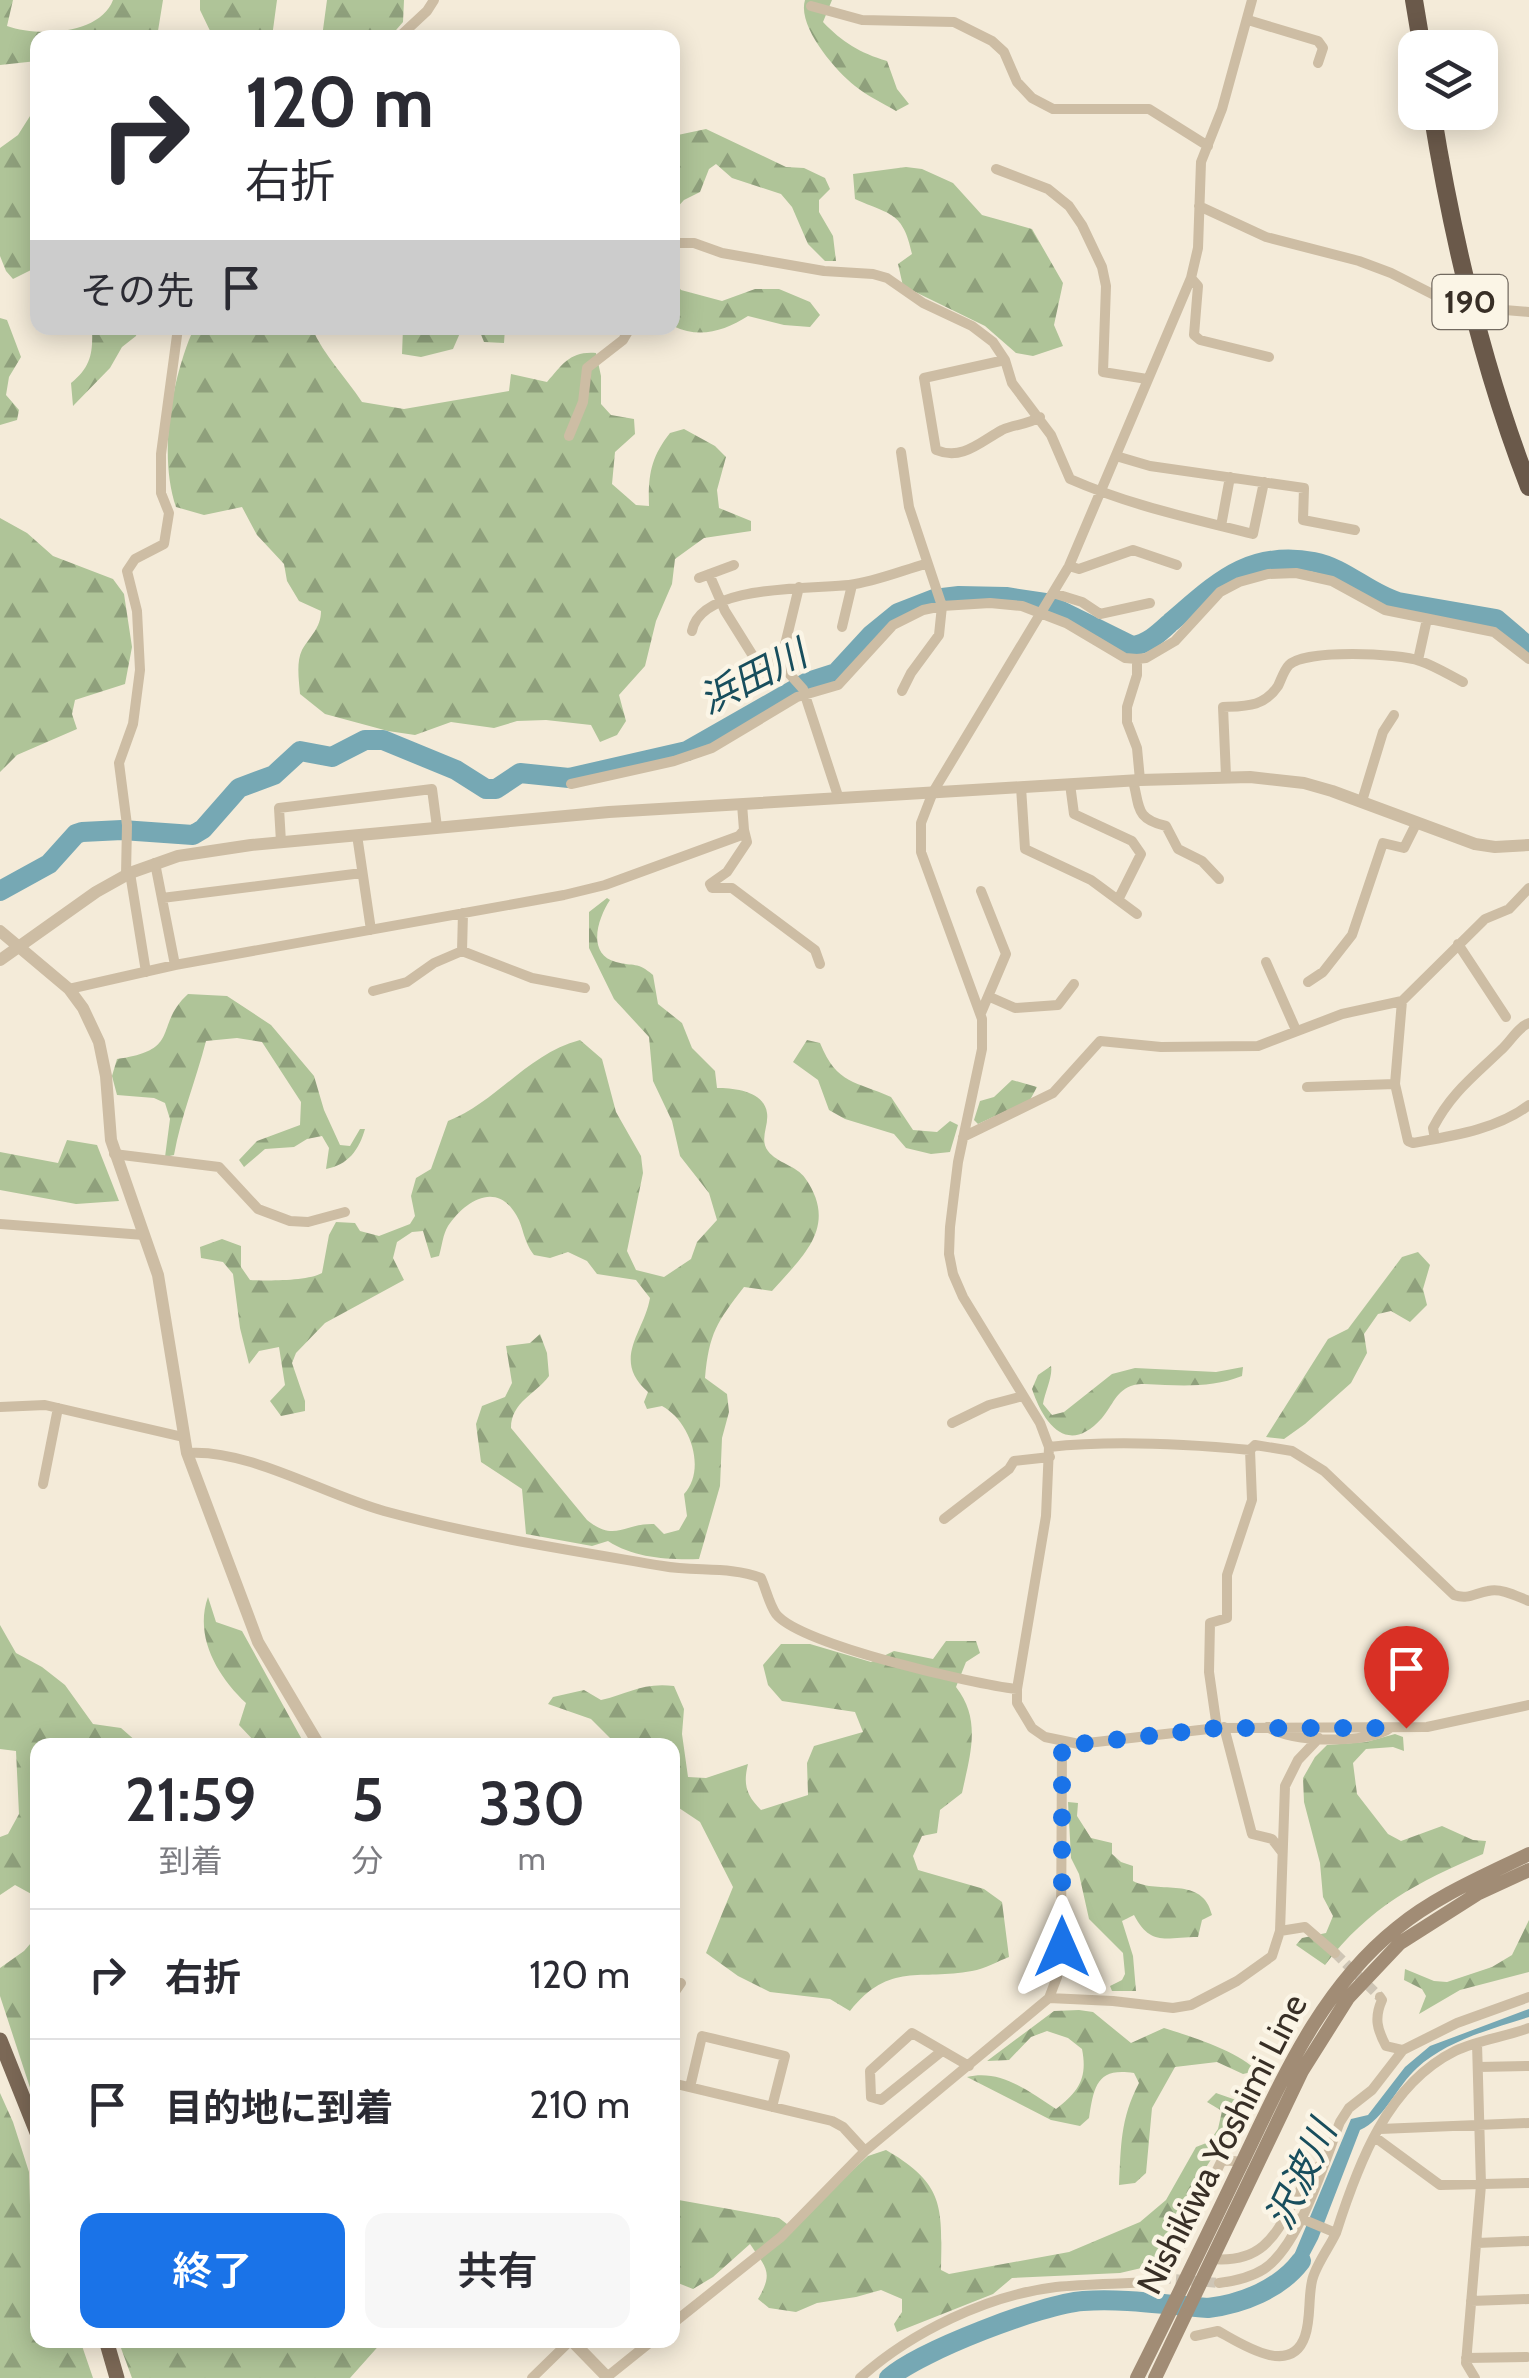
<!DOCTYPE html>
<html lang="ja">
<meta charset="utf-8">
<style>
:root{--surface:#fff;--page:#f7f7f7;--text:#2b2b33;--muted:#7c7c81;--line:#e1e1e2;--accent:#1a73e8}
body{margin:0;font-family:Cabin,"Noto Sans JP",sans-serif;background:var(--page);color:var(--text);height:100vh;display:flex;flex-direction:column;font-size:38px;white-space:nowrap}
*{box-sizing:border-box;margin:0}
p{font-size:32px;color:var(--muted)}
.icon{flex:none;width:55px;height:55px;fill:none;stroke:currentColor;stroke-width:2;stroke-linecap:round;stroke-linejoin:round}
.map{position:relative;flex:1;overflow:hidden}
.panel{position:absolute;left:30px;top:1738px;width:650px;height:610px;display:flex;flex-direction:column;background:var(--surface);border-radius:20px;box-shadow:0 5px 25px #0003}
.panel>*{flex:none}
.banner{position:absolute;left:30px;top:30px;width:650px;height:305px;border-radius:20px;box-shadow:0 5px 25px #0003;background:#fff;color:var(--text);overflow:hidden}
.tools{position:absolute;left:1398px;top:30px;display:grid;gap:20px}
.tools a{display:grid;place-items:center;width:100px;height:100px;border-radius:20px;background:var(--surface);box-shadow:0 5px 25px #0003;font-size:50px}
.pin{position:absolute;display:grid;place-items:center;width:85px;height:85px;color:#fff;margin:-102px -42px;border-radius:50% 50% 50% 0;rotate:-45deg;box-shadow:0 0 10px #0007}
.pin .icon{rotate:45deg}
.me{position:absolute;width:110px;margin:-55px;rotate:0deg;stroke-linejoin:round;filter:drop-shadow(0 0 8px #0008)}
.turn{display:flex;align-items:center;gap:35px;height:210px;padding:0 50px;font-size:45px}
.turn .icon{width:130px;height:130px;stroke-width:2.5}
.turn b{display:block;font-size:70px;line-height:85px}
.then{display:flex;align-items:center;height:95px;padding:0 50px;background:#0003;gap:20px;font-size:38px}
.eta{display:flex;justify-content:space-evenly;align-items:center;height:170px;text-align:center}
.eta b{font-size:60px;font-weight:600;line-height:70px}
.button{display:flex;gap:20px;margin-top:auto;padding:20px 50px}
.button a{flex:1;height:115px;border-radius:20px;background:var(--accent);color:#fff;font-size:40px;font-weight:600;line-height:115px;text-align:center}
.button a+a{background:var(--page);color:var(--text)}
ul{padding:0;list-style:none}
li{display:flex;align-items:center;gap:30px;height:130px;padding:0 50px;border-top:2px solid var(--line)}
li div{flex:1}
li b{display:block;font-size:38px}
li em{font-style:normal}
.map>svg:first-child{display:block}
.forest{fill:url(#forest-firs)}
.water{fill:#76a8b4}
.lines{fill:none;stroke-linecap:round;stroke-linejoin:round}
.river{stroke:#76a8b4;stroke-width:20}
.minor-tunnel{stroke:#cec5b5;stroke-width:10;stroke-dasharray:10 5;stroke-linecap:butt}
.minor{stroke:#cdbda4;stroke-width:10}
.tertiary{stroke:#cdbda4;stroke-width:12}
.secondary{stroke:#a18c75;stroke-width:14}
.primary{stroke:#7b6856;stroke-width:15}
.trunk{stroke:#6a594a;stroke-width:18}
.route{stroke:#1a73e8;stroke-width:18;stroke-dasharray:0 32.4}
.labels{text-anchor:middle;stroke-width:9;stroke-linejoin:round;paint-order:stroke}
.shield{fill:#fbf5e6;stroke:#726a60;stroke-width:2.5}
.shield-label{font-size:32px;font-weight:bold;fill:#382f26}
.street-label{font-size:35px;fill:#382f26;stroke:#fbf5e6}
.water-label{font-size:38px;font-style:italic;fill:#184e5d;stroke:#fbf5e6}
</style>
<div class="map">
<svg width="1529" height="2378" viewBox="0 0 1529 2378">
<defs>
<pattern id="forest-firs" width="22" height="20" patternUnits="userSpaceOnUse" patternTransform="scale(2.5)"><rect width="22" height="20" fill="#afc498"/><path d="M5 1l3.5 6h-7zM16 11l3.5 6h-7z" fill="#8fa07c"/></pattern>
</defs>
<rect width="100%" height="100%" fill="#f4ebd9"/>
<path class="forest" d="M0 0H13L7 26C37 37 100 35 113 0H163L157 37 38 38 37 61 0 65Z
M200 0H277L272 37H213L200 10Z
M327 0H404L403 22 390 37H322Z
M805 0H832L823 22C842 42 860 53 887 61L897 89 909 104 896 111C883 103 867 96 855 86 835 70 797 26 805 0Z
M37 105V267L13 279 6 271 0 256V148L18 135Z
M706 129 786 167 804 168 825 178 830 189 819 200V212L833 236 836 261H825L808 244 792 207 781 194 732 178 716 164 709 169 700 192 684 200 673 212V136Z
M906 167 922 169 953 183 982 215 1032 229 1063 283 1054 325 1063 346 1033 356 1016 353 985 326 903 286 898 264 912 254C903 211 890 215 855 199L853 174Z
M673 279 681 290 722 301 755 289H779L810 302 820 315 810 327 784 325 748 316C724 331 700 339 673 326Z
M0 318 7 320 21 357 9 377 6 395 19 410 17 420 0 425Z
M92 328H138L136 336 122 347 110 368 73 406 71 383C91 367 93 353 92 328Z
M194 328H312C324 356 345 376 362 402L404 409 509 391 511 374 547 382C563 364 570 351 596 353L601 376V404L611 415 634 419 635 434 615 452 612 484 636 505 649 506C648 475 651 457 670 433L684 429 715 446 726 457 717 490 719 508 751 521V531L704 538 675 559 672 584 656 621 645 666 619 695 626 721 617 735 600 742 591 725 546 720 517 721 494 728 451 722 415 735 388 731 325 714 300 694C299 681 296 662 302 650 310 636 321 628 321 611L299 601 287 581 284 564 257 535 242 507 204 515 176 507C158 455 172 377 194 328Z
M403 328H505L504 343 484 342 480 332 460 333 453 349 421 357 402 354Z
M0 518 27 533 53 556 113 579 124 594 132 647 125 684 75 700 72 714 77 729 17 755 0 772Z
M607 898 610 900C598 918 586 954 616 962 634 967 637 961 653 975L658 1004 682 1023 692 1048 715 1071 717 1088C734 1088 764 1091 767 1113 769 1126 759 1139 768 1151 777 1163 797 1166 805 1178 839 1226 803 1256 772 1291L744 1287C717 1322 709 1333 705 1378L727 1394 729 1412 722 1438 720 1486 699 1559C668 1560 634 1558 608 1541L592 1546 526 1534 522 1489 481 1462 476 1424 482 1406 505 1397 512 1383 506 1346 530 1343 540 1334 547 1353 549 1376C536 1394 511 1402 511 1428L587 1520C615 1543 624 1523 654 1524L664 1534 679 1530 687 1516 684 1494C707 1469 690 1421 662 1406L647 1409 644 1402 648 1392C611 1359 644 1333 650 1298L636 1280 597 1274 587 1261 568 1252 550 1258 534 1255C522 1239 524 1226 515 1213 495 1181 464 1202 448 1226 443 1234 442 1246 439 1256L431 1258 423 1231 412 1232 397 1242 393 1258 404 1280 325 1323 296 1353 292 1363 305 1401V1411L281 1416 270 1401 285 1385 279 1347 259 1351 249 1364 240 1328 233 1274 223 1262 201 1258 200 1247 222 1239 241 1246V1267L250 1280C268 1281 308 1281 322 1273L329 1235 336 1222 355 1223 360 1231 379 1236 410 1224 415 1216 411 1196 416 1178 431 1169 448 1121C497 1102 527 1054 580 1040L602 1059 616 1112 641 1156 643 1173 627 1251 636 1270 664 1277 691 1259 697 1242 717 1220 709 1193 680 1156 672 1121 653 1081 649 1037 614 999 589 948V912Z
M188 994 227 996 271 1025 314 1076 324 1110 340 1145 350 1146 360 1129H365C359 1150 348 1165 326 1169L329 1148 322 1136 307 1139 294 1147 265 1149 244 1167 239 1160 257 1141 300 1125 301 1102 262 1042 237 1038 206 1041C196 1080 181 1116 174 1155L165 1157 170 1119 165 1103 154 1098 117 1095 112 1076 117 1059C183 1050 153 1026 188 994Z
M807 1040 820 1043C837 1085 856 1081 891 1097L913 1130 937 1132 950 1121 958 1125 950 1152 931 1154 906 1148 894 1134 845 1119 829 1110 818 1080 793 1062Z
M1012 1080 1037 1087 1030 1100 978 1124 974 1120 980 1101 994 1097Z
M67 1140 97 1145 119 1201 76 1204 0 1190V1152L58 1163Z
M1418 1252 1430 1265 1423 1289 1427 1305 1410 1322 1391 1311 1378 1314 1364 1334 1367 1353 1351 1383 1305 1424 1284 1439 1266 1437 1328 1339 1348 1329 1402 1257Z
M1051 1366C1053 1376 1045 1392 1043 1404L1052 1415 1064 1412 1112 1374 1135 1368 1216 1372 1243 1367 1242 1376C1217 1386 1192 1386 1165 1385 1156 1385 1143 1383 1134 1385 1116 1390 1113 1405 1102 1418 1068 1456 1044 1425 1032 1389L1038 1375Z
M208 1597 216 1622 242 1631 305 1745H258L239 1725 246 1703C217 1676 194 1636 208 1597Z
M0 1625 16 1653 42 1667 65 1685 93 1724 121 1728 137 1742V1745H38L35 1896 15 1885 0 1895V1837L8 1834 19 1814 16 1751 0 1749Z
M946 1641H976L980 1653 966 1662 956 1687C982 1720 970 1755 962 1793L940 1810 937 1833 922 1836 913 1856 918 1870 984 1889 1002 1902 1009 1957C998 1961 985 1969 972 1971 920 1981 890 1961 850 2011L830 1999 770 1992 738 1976 706 1953 733 1887 700 1822 673 1804 672 1745H617L591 1719 548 1704 553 1697 584 1690 601 1700C628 1694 643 1682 674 1686L684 1709 682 1734 688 1777 706 1778 748 1764C743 1784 746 1795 761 1810L808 1795 807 1763 814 1746 863 1732 855 1712 782 1701 768 1685 763 1665 781 1644H810L871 1662 894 1651 933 1659Z
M1395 1734 1403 1737 1404 1751 1393 1747 1366 1749 1353 1763 1357 1794 1388 1834 1401 1841 1442 1826 1473 1840 1486 1841 1483 1854C1417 1882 1369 1907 1325 1965L1296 1945 1302 1938 1326 1933 1333 1916 1323 1897 1320 1863 1304 1802 1303 1778 1315 1757 1327 1745 1366 1742Z
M1068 1802 1078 1803 1077 1816 1091 1838 1112 1843V1854L1121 1862 1133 1866V1881C1159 1895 1203 1875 1212 1915L1202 1920 1198 1937C1165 1937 1151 1947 1134 1915L1122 1921 1133 1956 1136 1991H1112L1110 1986 1122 1980 1125 1974 1123 1953 1089 1919 1079 1874 1071 1858Z
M1529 1920V1972L1460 1990 1419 2014 1426 1996 1422 1989 1404 1980 1405 1969 1434 1981 1447 1982 1492 1967 1512 1955Z
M37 1936V2109L0 1996V1968L24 1951Z
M1079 2010 1093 2012 1131 2043 1164 2028C1187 2035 1243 2053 1256 2071L1243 2074 1217 2062 1175 2067 1152 2108 1146 2173 1135 2183 1119 2185C1121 2147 1120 2119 1139 2083L1134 2073C1097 2067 1094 2086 1089 2118L1080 2126 1051 2120 967 2077C1002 2069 1029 2092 1056 2109 1078 2092 1088 2079 1082 2049L1068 2038 1047 2031 1031 2037 1009 2060 987 2061 1054 2011Z
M0 2093 13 2122 29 2172 30 2205 37 2225 38 2340H80L93 2378H0Z
M1216 2093 1236 2100 1242 2114 1235 2131 1217 2150 1205 2169 1169 2244 1150 2266 1120 2273 1012 2278 993 2294 897 2332 894 2324 902 2312V2299L881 2290 856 2297 817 2303 796 2312 769 2308 758 2299C774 2272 766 2268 750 2244L713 2277 693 2289 673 2281V2199L779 2218 791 2227 868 2156 886 2150C945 2184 942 2207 941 2270L949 2274 1069 2252 1140 2222 1166 2200 1196 2147 1209 2142 1218 2129 1222 2111 1207 2102Z
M118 2340H382L383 2341 350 2378H132Z"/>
<path class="water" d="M1529 2009V2017C1491 2029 1446 2041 1417 2068 1396 2087 1385 2119 1360 2130L1318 2239 1307 2260 1284 2279 1351 2119 1368 2115 1405 2067 1430 2046Z"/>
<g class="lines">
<path class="river" d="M0 891 49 864 76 834 82 832 122 830 193 835 203 829 239 788 274 775 300 751 332 757 365 740H383L456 770 486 789H496L520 773 569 778 687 751 808 682 836 673 871 635 898 613 934 599 959 596 1006 597 1045 603 1132 646C1148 644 1159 633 1171 622 1217 583 1248 550 1314 562 1345 568 1368 593 1398 602L1496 619 1529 647
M889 2378C920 2351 1042 2304 1083 2301 1124 2298 1167 2305 1208 2308 1242 2304 1280 2289 1301 2261"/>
<path class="minor-tunnel" d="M1335 1953 1380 1997
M1161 2278 1219 2283"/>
<path class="minor" d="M1252 0 1222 109 1201 162 1198 248 1191 278 1069 566 933 792 921 823V852L982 1019V1049L958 1162 950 1227 949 1254 953 1274 963 1297 1040 1423 1049 1447 1046 1516 1017 1689V1703L1032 1728 1045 1737 1079 1744 1217 1728 1427 1727 1529 1705
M811 6 862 20 954 22 992 41 1004 52 1017 82 1032 98 1053 109H1149L1208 146
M1248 20 1318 41 1323 48 1318 63
M398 38 427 11 434 0
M996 169 1048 189 1069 206 1082 225 1102 267 1106 286 1103 372 1147 379
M1199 206 1266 237 1359 261 1391 273 1456 306 1529 312
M672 243H694L722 253 824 271 873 274 887 278 923 303 972 326 993 342 1005 360 1012 383 1051 435 1070 479C1129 505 1190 518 1253 534L1264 482
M1191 278 1198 286 1194 335 1200 340 1269 357
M1005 360 924 378 936 450C962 461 980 442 1002 430 1015 424 1027 425 1040 417
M569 436 583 402 587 368 623 340 630 328
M901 452 909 507 942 606 939 635 911 673 902 691
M1116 456 1150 466 1304 488 1303 520 1355 530
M1221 526 1230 477
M1069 566 1079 569 1133 550 1177 565
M709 574 725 611 760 667 777 660 783 653 799 587
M699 578 734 565
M1053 593 1082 602 1100 614 1150 603
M842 627 852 585
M692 631C701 584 811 589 849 585 874 582 901 571 925 564
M1137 659V675L1127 707V722L1137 748 1140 780
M777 660 803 689 839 799
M1418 660 1427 619
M1226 776 1223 707C1246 706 1264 707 1278 686 1281 680 1284 670 1289 665 1305 649 1399 653 1420 661 1435 666 1449 675 1463 682
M1133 781C1140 807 1135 819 1166 826L1178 849 1202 861 1219 879
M571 784 674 761 712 748 797 697 838 685 893 625 923 610 942 606 990 603 1022 606 1066 623 1125 658 1137 659 1146 658 1175 641 1220 592 1239 582 1268 574 1296 573 1332 581 1385 610 1494 632 1529 659
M1070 784 1074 814 1132 841 1141 854 1119 898
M1021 787 1025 849 1091 880 1137 914
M1362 801 1383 732 1394 715
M744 830 747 842 727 872 710 884 712 888H732L815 950 820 964
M357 835 371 930
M281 842 279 808 432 789 437 827
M155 863 175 965
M130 873 146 972
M126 875 127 825 119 763 133 724 140 670 137 611 127 571 135 559 164 544 169 513 161 493V454L178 328
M162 898 362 873
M463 913 462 951 532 978 585 988
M1458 944 1506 1017
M1266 962 1296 1030
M1308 982 1323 972 1352 935 1383 843 1404 848 1417 822
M69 989 175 965 564 895 605 885 739 836 744 830 742 804
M373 991 407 982 434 963 462 951
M990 997 1015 1008 1058 1005 1074 984
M1402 1001 1395 1084 1408 1141 1413 1143C1452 1136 1498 1129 1529 1105
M981 1013 1006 954 981 891
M1307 1087 1395 1084
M963 1137 1053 1093 1100 1041 1161 1047 1258 1046 1342 1014 1402 1001 1485 919 1509 909 1529 888
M1435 1139 1433 1128C1451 1093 1473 1077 1501 1050 1511 1041 1517 1028 1529 1023
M114 1154 219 1167 258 1209 290 1221 308 1222 345 1212
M0 1224 144 1235
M0 1407 45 1405 183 1437
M952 1423 989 1405 1023 1396
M1049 1447C1112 1440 1187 1444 1250 1450L1255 1445 1292 1451 1324 1471 1454 1595C1468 1600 1475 1593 1488 1591 1502 1588 1516 1596 1529 1601
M187 1453C247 1448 325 1495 384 1511 476 1536 569 1550 663 1566 695 1572 730 1566 761 1578 766 1589 769 1604 776 1614 800 1645 974 1684 1017 1689
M43 1484 58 1408
M944 1519 1009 1469 1014 1461 1050 1457
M1224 1727 1252 1834 1272 1839 1282 1852
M1268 1727C1289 1743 1369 1744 1390 1728
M1217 1728 1209 1672 1210 1623 1227 1618V1575L1252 1500 1250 1450
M1280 1931 1305 1927 1335 1953
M672 1996 681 1983
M1380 1997 1382 2000C1374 2018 1377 2029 1386 2046L1403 2050
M1049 1998 1113 2001 1173 2008 1191 2005 1237 1981 1272 1956 1280 1931 1285 1786 1298 1760 1319 1738
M942 2051 881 2100 871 2097 870 2071 912 2033 969 2066
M1479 2067 1529 2066
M672 2083 832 2121 843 2127 865 2151
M690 2087 702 2036 785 2056 772 2107
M1380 2129 1529 2123
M1376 2138 1440 2185 1529 2183
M1300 2218 1336 2233C1358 2164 1387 2085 1455 2051 1478 2040 1505 2037 1529 2028
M1477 2243 1529 2241
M1211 2259C1268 2264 1277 2230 1302 2187 1307 2177 1312 2168 1322 2165
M1219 2283C1235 2281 1250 2278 1264 2269 1300 2245 1324 2162 1340 2122L1349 2108 1372 2090 1403 2050 1457 2023 1529 1997
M1471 2301 1529 2299
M672 2324 781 2237 865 2151 1049 1998 1057 1977 1061 1947 1062 1743
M1195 2336 1218 2331C1240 2343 1291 2378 1305 2336 1311 2319 1308 2299 1312 2281 1315 2266 1329 2248 1336 2233
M1466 2358 1527 2357
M607 2377 653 2340
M532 2378 571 2340
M860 2378C911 2332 988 2295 1056 2287 1087 2284 1119 2284 1150 2282L1161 2278 1169 2269 1222 2160 1243 2162
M1475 2378 1466 2363 1481 2185 1477 2043"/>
<path class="tertiary" d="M0 931 69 989 83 1008 99 1042 106 1076 111 1140 158 1275 187 1453 258 1642 319 1745
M0 960 96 892 130 873 178 856 251 845 609 812 1140 780 1250 777 1304 783 1332 791 1475 844 1495 847 1529 845
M571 2340 608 2378"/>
<path class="secondary" d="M1137 2378C1171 2310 1204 2242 1237 2173 1280 2085 1318 1991 1397 1928 1436 1896 1484 1876 1529 1854
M1155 2378 1302 2071 1348 1998 1400 1943 1477 1894 1529 1870"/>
<path class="primary" d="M0 2040 38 2135
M106 2340 117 2378"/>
<path class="trunk" d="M1414 0 1422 48
M1432 112C1453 241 1482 366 1529 487"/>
</g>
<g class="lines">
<path class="route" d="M1062 1947V1743L1079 1744 1217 1728H1406"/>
</g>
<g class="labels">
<rect class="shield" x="1432.5" y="275" width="75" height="54" rx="8"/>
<g class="shield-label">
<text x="1470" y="313">190</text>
</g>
<g class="street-label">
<text transform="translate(1222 2144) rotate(-63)" y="12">Nishikiwa Yoshimi Line</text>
</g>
<g class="water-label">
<text transform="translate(753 677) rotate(-27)" y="13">浜田川</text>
<text transform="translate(1301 2175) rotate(-65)" y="13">沢波川</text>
</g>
</g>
</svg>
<div class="tools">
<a><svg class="icon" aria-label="layers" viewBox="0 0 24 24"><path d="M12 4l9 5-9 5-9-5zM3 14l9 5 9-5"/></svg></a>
</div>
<div class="pin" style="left:1406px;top:1728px;background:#d93025"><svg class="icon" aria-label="arrive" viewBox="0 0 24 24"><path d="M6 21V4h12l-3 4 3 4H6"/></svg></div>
<svg class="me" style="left:1062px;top:1947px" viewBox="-20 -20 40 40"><path d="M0-17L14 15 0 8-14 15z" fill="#1a73e8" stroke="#fff" stroke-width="4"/></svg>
<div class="banner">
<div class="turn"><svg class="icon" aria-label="right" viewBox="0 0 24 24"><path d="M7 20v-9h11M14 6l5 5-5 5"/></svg><div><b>120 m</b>右折</div></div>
<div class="then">その先<svg class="icon" aria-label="arrive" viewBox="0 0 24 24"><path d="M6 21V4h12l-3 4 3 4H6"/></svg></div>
</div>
<section class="panel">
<div class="eta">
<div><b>21:59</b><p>到着</p></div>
<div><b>5</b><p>分</p></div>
<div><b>330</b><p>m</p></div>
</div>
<ul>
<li><svg class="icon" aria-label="right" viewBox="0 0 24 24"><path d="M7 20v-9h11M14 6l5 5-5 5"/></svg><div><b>右折</b></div><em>120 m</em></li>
<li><svg class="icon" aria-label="arrive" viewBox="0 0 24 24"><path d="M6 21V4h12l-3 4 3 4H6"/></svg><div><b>目的地に到着</b></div><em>210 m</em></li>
</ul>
<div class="button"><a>終了</a><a>共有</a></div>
</section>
</div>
